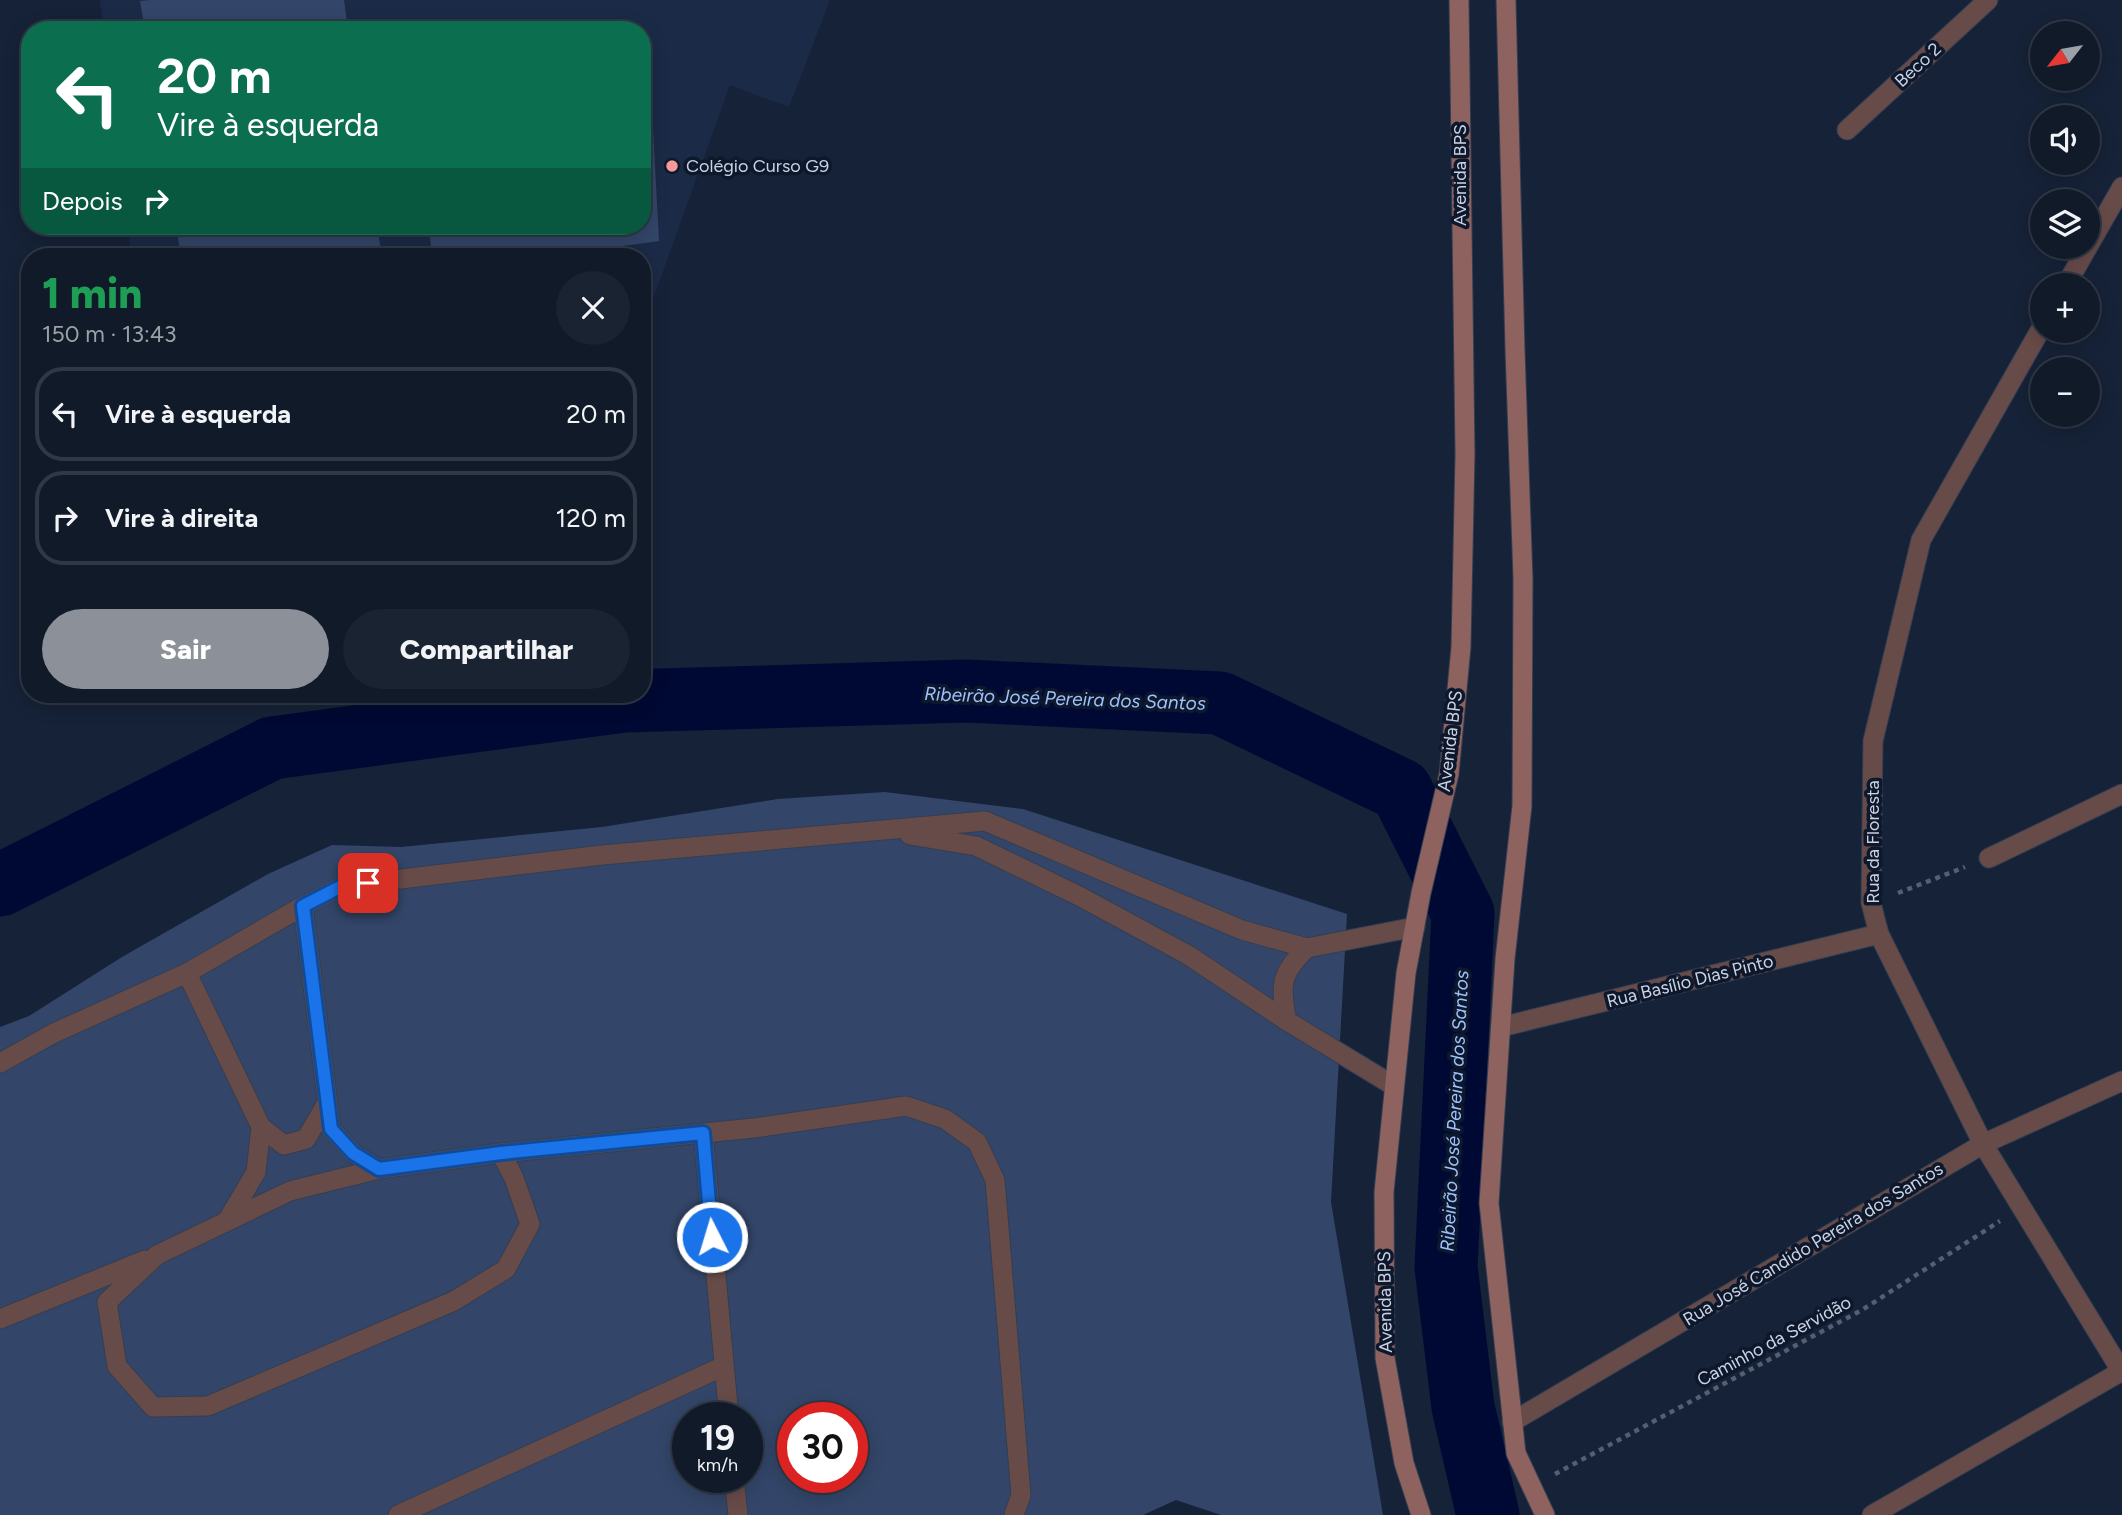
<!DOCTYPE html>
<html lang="pt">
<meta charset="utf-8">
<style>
:root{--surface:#101a29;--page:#192331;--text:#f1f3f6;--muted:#9ca1a8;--line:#303846;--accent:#8c9099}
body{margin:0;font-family:Figtree,sans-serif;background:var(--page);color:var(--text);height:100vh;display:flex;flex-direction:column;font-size:26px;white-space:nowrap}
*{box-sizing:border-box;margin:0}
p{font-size:23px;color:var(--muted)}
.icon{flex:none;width:38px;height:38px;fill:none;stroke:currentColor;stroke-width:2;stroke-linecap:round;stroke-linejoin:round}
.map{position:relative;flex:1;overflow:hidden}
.details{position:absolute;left:21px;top:248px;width:630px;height:455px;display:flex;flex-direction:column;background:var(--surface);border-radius:28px;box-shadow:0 4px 18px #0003,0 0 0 2px var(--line)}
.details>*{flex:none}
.banner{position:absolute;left:21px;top:21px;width:630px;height:214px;border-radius:28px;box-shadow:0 4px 18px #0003,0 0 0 2px var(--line);background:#0b6e4f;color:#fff;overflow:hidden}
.needle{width:46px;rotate:239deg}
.fabs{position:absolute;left:2030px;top:21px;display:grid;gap:14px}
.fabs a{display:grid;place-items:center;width:70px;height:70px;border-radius:50%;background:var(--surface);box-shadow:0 4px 18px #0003,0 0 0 2px var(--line);font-size:35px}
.speed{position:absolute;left:672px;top:1402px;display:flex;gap:14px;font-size:35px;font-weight:700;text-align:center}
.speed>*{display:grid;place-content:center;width:91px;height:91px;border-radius:50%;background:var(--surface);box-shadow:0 4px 18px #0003,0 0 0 2px var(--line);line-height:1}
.speed small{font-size:18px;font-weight:400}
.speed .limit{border:10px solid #d22;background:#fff;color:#111}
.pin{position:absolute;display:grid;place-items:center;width:60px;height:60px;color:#fff;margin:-30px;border-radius:14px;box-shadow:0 4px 10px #0006}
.me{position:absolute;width:77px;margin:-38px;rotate:355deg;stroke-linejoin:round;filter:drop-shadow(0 0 5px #0008)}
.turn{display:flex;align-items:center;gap:24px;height:147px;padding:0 21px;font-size:32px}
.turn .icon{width:91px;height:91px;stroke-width:2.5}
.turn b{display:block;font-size:49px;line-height:60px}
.then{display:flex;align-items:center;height:66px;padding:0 21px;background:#0003;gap:14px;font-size:26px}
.round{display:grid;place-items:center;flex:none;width:74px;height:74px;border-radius:37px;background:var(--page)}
.headline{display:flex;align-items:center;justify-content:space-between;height:119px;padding:0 21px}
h1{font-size:42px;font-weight:800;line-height:52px;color:#1e9e55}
.button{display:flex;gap:14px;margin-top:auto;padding:14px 21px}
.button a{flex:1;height:80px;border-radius:42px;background:var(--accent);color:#fff;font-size:28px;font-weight:800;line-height:80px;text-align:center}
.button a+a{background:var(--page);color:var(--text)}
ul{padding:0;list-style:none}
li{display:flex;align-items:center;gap:21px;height:94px;margin:0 14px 10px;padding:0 7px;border:4px solid var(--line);border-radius:28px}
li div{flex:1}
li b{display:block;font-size:26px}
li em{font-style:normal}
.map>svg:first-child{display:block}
.built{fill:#1b2a46}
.green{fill:#334669;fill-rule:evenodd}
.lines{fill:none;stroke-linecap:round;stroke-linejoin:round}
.river{stroke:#000933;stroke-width:63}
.minor-casing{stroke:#333e52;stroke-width:21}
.secondary-casing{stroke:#333e52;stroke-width:21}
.path{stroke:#545f72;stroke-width:4.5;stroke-dasharray:5 5;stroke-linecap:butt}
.minor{stroke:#674b49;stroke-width:19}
.secondary{stroke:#8e625f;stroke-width:19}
.route-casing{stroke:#114b97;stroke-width:18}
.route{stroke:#1a73e8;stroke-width:12}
.poi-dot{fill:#f59b97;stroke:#0d182d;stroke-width:2.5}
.labels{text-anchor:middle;stroke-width:7;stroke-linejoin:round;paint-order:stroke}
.street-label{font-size:18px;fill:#cbd3e2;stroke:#0d182d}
.poi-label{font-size:18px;fill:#cbd3e2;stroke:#0d182d;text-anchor:start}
.water-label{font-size:19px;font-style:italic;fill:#9fc1fd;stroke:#0d182d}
</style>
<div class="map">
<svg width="2122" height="1515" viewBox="0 0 2122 1515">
<rect width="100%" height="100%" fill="#162237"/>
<path class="built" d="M100 0H830L789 107 730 85 642 330V257H131L128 226H642V30H104Z"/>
<path class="green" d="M150 0H344L348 30H145L140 1Z
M653 128 659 241 543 257H432L429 226H642V129Z
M176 226H377L382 257H181Z
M885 792 1023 809 1347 914 1331 1202 1383 1515H1221L1176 1500 1143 1515H0V1027L29 1016 122 957 268 874 332 845 401 847 602 827 778 799ZM688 1418H747V1477H688ZM793 1418H852V1477H793Z"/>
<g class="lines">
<path class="river" d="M0 885 272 748 624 701 966 691 1220 703 1401 790 1463 913 1446 1267 1463 1407 1488 1515"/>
<defs>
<path id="minor" d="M1847 130 1988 0
M2066 285 2122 187
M2042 327 1921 540 1873 741 1871 903 1879 934 1983 1144 2122 1372
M910 835 976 846 1081 897 1188 955 1287 1021 1394 1086
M1989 858 2122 794
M303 906 331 1129 353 1153 379 1169
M187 973 261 1127 256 1172 227 1221
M1287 1021C1280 986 1280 973 1307 948
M1501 1027 1879 934
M0 1063 54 1033 187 973 303 906 342 886 602 855 985 821 1242 930 1307 948 1415 927
M261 1127 284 1145 306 1139 327 1103
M703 1133 729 1418
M501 1153 514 1178 530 1224 506 1269 454 1301 208 1406 153 1407 117 1366 107 1302 157 1255 290 1191 379 1169Z
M501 1153 754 1128 906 1106 945 1119 977 1142 995 1180 1021 1495 1014 1515
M0 1319 145 1260
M1512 1422 1983 1144 2122 1081
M734 1477 738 1515
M398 1515 724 1366
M1872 1515 2122 1371"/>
<path id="secondary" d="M1506 0 1515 350 1523 579 1522 806 1505 959 1489 1203 1516 1453 1545 1515
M1421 1515 1404 1463 1385 1358 1384 1192 1406 973 1421 893 1449 774 1461 647 1465 454 1459 0"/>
</defs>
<use href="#minor" class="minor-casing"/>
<use href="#secondary" class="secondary-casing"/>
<path class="path" d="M1898 893 1965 867
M1555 1474 1862 1310 2000 1221"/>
<use href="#minor" class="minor"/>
<use href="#secondary" class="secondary"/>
</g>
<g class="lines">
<defs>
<path id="route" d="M368 883 342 886 303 906 331 1129 353 1153 379 1169 501 1153 703 1133 712 1237"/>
</defs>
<use href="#route" class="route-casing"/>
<use href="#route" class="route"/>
</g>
<circle class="poi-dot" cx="672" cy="166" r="7"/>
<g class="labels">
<g class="street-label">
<text transform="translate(1918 65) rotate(-43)" y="6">Beco 2</text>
<text transform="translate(1460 175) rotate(-90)" y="6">Avenida BPS</text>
<text transform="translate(1450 741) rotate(-83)" y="6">Avenida BPS</text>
<text transform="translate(1873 842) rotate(-90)" y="6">Rua da Floresta</text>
<text transform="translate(1690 981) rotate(-14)" y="6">Rua Basílio Dias Pinto</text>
<text transform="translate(1813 1244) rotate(-31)" y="6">Rua José Candido Pereira dos Santos</text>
<text transform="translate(1385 1302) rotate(-91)" y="6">Avenida BPS</text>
<text transform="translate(1774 1341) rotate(-28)" y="6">Caminho da Servidão</text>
</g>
<g class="poi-label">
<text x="686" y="172">Colégio Curso G9</text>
</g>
<g class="water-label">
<text transform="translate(1065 698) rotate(2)" y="7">Ribeirão José Pereira dos Santos</text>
<text transform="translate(1454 1111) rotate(-87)" y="7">Ribeirão José Pereira dos Santos</text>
</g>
</g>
</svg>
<div class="fabs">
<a><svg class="needle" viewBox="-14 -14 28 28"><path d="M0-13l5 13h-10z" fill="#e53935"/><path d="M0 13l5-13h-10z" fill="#9ca1a8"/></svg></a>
<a><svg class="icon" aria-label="sound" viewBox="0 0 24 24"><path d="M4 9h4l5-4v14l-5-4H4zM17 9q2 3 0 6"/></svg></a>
<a><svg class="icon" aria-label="layers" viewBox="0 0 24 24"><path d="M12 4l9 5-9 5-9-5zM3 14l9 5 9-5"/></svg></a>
<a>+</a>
<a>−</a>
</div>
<div class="speed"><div>19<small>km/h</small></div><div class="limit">30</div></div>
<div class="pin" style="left:368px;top:883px;background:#d93025"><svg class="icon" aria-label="arrive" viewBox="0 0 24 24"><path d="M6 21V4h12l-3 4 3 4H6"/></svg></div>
<svg class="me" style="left:712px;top:1237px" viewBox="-20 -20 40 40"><circle r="17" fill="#1a73e8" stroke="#fff" stroke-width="3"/><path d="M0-11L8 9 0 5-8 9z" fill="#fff"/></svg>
<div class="banner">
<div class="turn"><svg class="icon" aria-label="left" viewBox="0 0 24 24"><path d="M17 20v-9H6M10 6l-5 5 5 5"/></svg><div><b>20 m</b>Vire à esquerda</div></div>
<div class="then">Depois<svg class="icon" aria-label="right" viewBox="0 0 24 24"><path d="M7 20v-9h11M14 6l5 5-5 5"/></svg></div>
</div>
<section class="details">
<div class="headline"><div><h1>1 min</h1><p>150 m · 13:43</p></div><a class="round"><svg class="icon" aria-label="close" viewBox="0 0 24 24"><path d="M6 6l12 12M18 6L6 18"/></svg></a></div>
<ul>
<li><svg class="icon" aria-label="left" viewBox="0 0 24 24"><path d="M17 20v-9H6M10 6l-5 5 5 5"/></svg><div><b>Vire à esquerda</b></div><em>20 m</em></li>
<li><svg class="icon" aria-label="right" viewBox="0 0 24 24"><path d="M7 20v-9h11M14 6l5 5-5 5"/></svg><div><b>Vire à direita</b></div><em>120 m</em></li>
</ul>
<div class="button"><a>Sair</a><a>Compartilhar</a></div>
</section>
</div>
